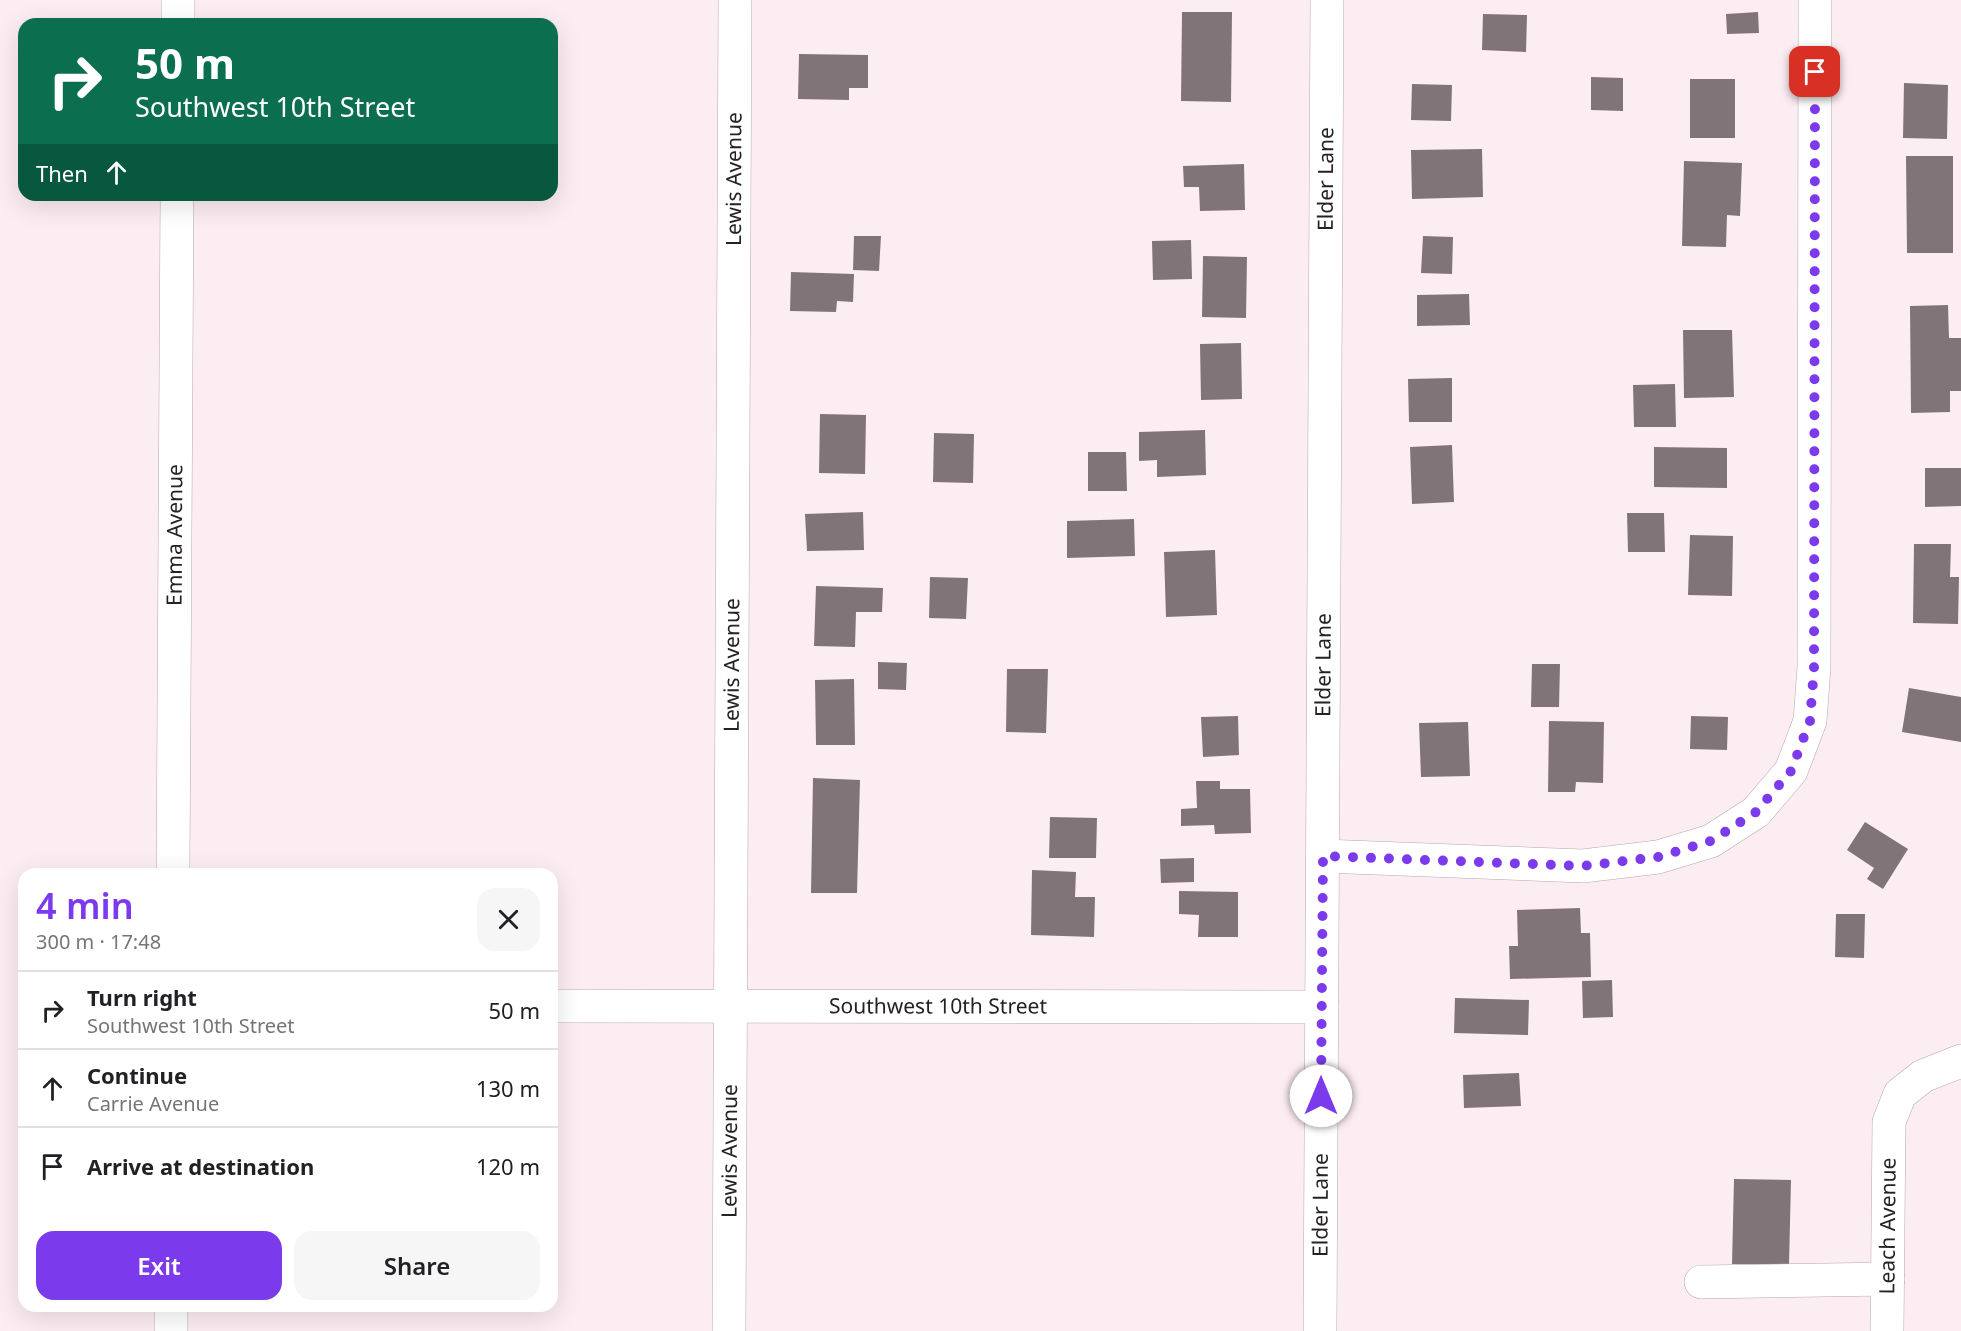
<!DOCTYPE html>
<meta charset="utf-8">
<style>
:root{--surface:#fff;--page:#f6f6f6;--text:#202124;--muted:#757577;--line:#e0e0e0;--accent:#7c3aed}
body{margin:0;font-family:"Noto Sans",sans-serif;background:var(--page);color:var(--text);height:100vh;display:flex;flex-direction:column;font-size:22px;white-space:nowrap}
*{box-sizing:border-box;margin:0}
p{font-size:20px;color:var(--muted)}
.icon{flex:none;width:33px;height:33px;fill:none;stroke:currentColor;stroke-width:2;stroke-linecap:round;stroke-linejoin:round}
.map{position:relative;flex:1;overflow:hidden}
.panel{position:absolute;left:18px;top:868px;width:540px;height:444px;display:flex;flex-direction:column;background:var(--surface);border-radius:18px;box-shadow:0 6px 24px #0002}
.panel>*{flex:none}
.top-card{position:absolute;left:18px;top:18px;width:540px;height:183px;border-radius:18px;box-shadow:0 6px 24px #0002;background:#0b6e4f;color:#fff;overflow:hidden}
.pin{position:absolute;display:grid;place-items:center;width:51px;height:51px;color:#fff;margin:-26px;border-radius:12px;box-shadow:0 3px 9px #0006}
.me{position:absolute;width:66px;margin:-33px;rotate:0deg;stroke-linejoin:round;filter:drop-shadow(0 0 4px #0008)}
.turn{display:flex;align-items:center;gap:21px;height:126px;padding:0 18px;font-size:27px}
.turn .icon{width:78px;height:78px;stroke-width:2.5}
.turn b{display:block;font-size:42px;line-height:51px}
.then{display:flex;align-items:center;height:57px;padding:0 18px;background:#0003;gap:12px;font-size:22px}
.round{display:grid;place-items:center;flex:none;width:63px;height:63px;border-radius:18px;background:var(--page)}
.summary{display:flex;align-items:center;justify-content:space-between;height:102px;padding:0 18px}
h1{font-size:36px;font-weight:600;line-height:45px;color:var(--accent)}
.action{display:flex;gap:12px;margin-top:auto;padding:12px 18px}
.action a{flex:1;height:69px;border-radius:18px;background:var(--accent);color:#fff;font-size:24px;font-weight:600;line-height:69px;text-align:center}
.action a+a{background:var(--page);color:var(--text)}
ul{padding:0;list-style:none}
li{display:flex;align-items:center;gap:18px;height:78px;padding:0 18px;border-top:2px solid var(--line)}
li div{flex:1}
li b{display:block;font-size:22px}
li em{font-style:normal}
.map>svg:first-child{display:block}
.building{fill:#817478}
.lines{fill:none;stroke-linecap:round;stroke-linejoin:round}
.minor-casing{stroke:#b6a8ac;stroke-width:34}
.minor{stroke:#fff;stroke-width:33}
.route{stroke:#7c3aed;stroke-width:10;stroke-dasharray:0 18}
.labels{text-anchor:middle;stroke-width:6;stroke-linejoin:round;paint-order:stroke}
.street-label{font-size:21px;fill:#262123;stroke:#fff}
</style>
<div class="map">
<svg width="1961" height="1331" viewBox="0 0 1961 1331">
<rect width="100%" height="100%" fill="#fcedf2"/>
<path class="building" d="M1182 12H1232L1231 102 1181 101Z
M1758 12 1759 33 1727 34 1726 14Z
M1483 14 1527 15 1526 52 1482 50Z
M799 54 868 55V88H849V100L798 99Z
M1591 77 1623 78V111L1591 110Z
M1690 79H1735V138H1690Z
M1904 83 1948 85 1947 139 1903 138Z
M1412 84 1452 85 1451 121 1411 120Z
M1482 149 1483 197 1412 199 1411 150Z
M1906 156H1953V253H1907Z
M1684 161 1742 163 1740 216 1727 215 1726 247 1682 246Z
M1244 164 1245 210 1200 211 1199 187H1184L1183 166Z
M854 236H881L879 271 853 270Z
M1423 236 1453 237 1452 274 1421 273Z
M1191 240 1192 279 1153 280 1152 241Z
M1203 256 1247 257 1246 318 1202 317Z
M791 272 854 274 853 302 837 301 836 312 790 311Z
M1469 294 1470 325 1417 326V295Z
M1948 305 1949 338H1961V391H1950V412L1911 413 1910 306Z
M1683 330H1732L1734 397 1684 398Z
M1241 343 1242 399 1201 400 1200 344Z
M1452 378V422H1409L1408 379Z
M1675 384 1676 427H1634L1633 385Z
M820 414 866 415 865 474 819 473Z
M1205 430 1206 475 1157 477V460L1139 461V432Z
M934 433 974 434 973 483 933 482Z
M1452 445 1454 502 1412 504 1410 447Z
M1654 447 1727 448V488L1654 487Z
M1088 452H1126L1127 491H1088Z
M1925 468H1961V506L1925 507Z
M863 512 864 550 807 551 805 514Z
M1627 513H1664L1665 552H1628Z
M1134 519 1135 556 1067 558V521Z
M1690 535 1733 536 1732 596 1688 595Z
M1914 544H1951L1950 577H1959L1958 624 1913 623Z
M1215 550 1217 615 1166 617 1164 552Z
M930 577 968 578 966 619 929 618Z
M816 586 883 588 882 612H856L855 647 814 646Z
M878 662 907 663 906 690 878 689Z
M1532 664H1560L1559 707H1531Z
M1007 669H1048L1046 733 1006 732Z
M854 679 855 745H816L815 680Z
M1909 688 1961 697V742L1902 732Z
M1238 716 1239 755 1203 757 1201 717Z
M1691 716 1728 717 1727 750 1690 749Z
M1549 721 1604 722 1603 783 1576 782 1575 792H1548Z
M1468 722 1470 776 1421 777 1419 723Z
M813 778 860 780 857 893H811Z
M1196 781H1220V789H1250L1251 833 1215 834 1214 825 1181 826V809L1197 808Z
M1050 817 1097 818 1096 858H1049Z
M1865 822 1908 849 1883 889 1867 879 1874 868 1847 850Z
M1194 858V882L1161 883 1160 859Z
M1032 870 1076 872 1075 897H1095L1094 937 1031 935Z
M1179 891 1238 892V937H1198L1199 915 1179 914Z
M1580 908 1581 933H1590L1591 977 1510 979 1509 946H1518L1517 910Z
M1836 914H1865L1864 958 1835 957Z
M1612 980 1613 1017 1583 1018 1582 981Z
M1455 998 1529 1000 1528 1035 1454 1033Z
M1519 1073 1521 1106 1464 1108 1463 1075Z
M1734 1179 1791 1180 1789 1265 1732 1264Z"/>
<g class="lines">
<defs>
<g id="minor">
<path d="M178 24V0"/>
<path d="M1323 856 1583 866 1658 857 1711 841 1756 812 1791 771 1810 721 1814 667 1815 0"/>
<path id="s1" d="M173 874 177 195"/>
<path id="s2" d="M552 1006 1322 1007"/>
<path d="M1701 1282 1888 1279"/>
<path d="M171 1331V1306"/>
<path id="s3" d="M729 1331 735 0"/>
<path id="s4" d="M1320 1331 1327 0"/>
<path id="s5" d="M1887 1331 1889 1122 1900 1094 1923 1076 1961 1061"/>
</g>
</defs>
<use href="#minor" class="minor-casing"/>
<use href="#minor" class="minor"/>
</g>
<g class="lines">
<path class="route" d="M1321 1096 1323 856 1583 866 1658 857 1711 841 1756 812 1791 771 1810 721 1814 668 1815 72"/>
</g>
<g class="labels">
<g class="street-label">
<text dy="7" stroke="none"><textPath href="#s3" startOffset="1152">Lewis Avenue</textPath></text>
<text dy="7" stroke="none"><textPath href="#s4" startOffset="1152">Elder Lane</textPath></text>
<text dy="7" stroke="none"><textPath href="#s1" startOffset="339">Emma Avenue</textPath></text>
<text dy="7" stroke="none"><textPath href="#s3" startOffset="666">Lewis Avenue</textPath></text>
<text dy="7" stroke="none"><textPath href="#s4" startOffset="666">Elder Lane</textPath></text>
<text dy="7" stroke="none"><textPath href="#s2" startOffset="386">Southwest 10th Street</textPath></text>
<text dy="7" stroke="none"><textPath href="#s3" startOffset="180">Lewis Avenue</textPath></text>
<text dy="7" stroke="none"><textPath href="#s4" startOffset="126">Elder Lane</textPath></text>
<text dy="7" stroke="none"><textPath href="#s5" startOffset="105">Leach Avenue</textPath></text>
</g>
</g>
</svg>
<div class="pin" style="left:1815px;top:72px;background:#d93025"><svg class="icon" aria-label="arrive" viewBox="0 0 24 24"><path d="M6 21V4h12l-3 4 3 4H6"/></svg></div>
<svg class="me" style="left:1321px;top:1096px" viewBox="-20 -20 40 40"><circle r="19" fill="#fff"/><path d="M0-13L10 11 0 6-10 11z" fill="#7c3aed"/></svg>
<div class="top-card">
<div class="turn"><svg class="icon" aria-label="right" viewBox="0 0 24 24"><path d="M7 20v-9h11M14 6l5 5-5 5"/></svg><div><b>50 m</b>Southwest 10th Street</div></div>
<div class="then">Then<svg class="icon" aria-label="ahead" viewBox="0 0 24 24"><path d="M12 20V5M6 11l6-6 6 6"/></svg></div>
</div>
<section class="panel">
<div class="summary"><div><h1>4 min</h1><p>300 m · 17:48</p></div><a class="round"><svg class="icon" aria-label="close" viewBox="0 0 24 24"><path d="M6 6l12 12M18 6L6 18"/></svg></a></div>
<ul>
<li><svg class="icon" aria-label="right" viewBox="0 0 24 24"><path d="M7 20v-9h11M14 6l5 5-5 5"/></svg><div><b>Turn right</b><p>Southwest 10th Street</p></div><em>50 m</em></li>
<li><svg class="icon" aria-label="ahead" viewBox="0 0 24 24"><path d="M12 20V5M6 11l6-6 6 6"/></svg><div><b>Continue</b><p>Carrie Avenue</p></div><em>130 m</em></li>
<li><svg class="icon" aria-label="arrive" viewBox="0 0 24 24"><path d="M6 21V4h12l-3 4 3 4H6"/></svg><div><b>Arrive at destination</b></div><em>120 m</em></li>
</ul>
<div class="action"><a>Exit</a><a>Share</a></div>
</section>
</div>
